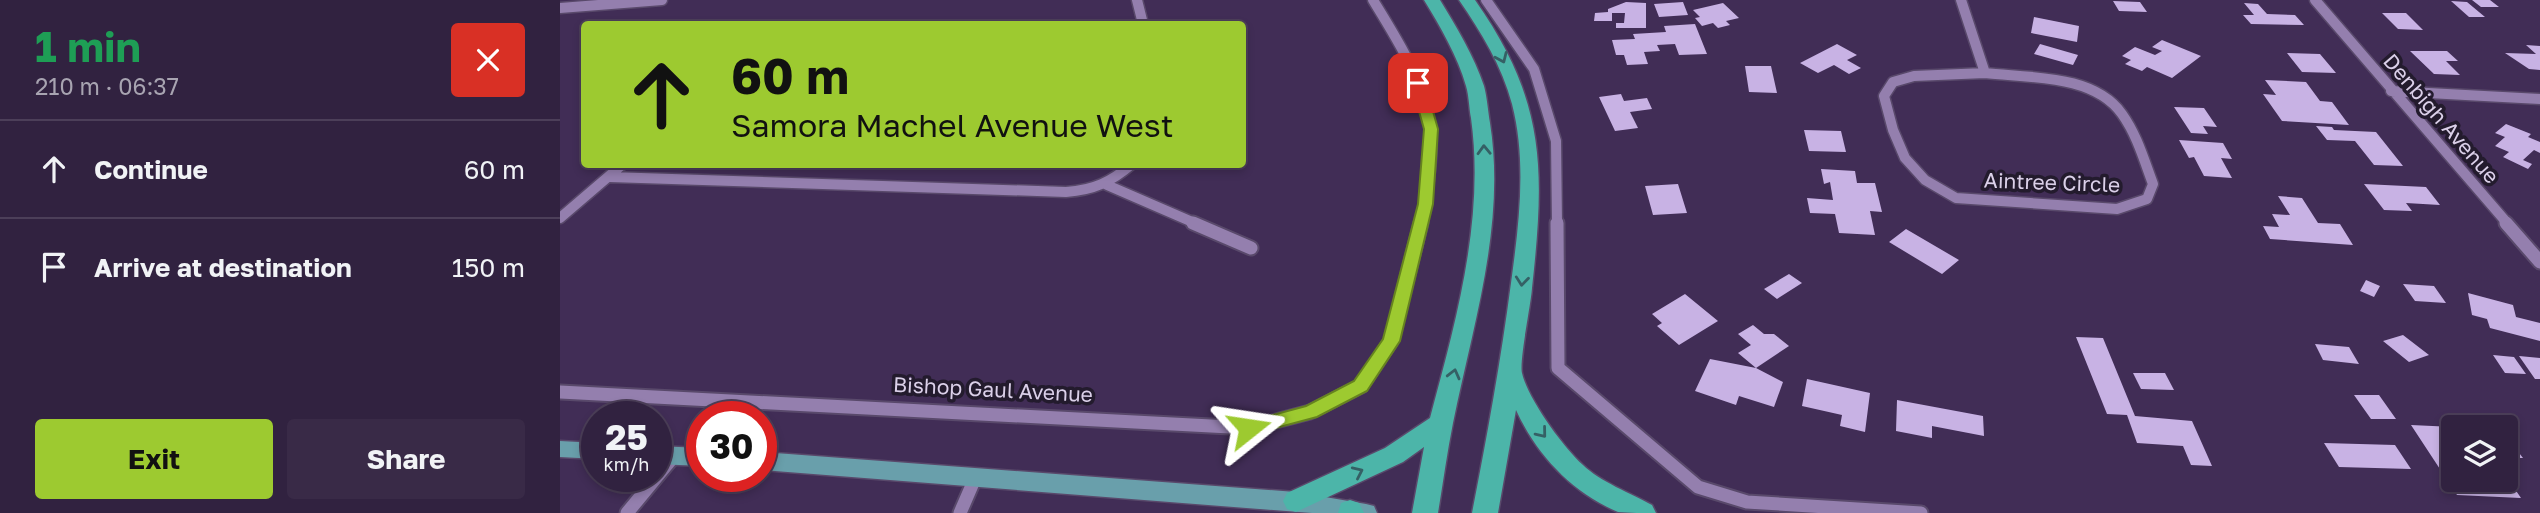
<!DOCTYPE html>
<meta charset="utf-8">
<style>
:root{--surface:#312240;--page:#392a47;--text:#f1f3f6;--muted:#a8a4b1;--line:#4c3f59;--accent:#9dca30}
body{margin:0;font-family:"Golos Text",sans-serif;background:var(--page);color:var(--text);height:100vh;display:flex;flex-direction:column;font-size:26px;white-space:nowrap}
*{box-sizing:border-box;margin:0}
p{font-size:23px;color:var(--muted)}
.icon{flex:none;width:38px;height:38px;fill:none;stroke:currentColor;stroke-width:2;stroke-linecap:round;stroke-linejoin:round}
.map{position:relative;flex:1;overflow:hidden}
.sheet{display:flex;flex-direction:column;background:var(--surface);width:560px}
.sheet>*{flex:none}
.banner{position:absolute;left:21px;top:21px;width:665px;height:147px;border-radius:7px;box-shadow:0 4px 10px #0003,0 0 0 2px var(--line);background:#9dca30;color:#111;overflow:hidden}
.fabs{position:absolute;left:1881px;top:415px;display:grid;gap:14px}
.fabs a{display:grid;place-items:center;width:77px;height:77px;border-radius:7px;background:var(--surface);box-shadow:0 4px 10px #0003,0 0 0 2px var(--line);font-size:35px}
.speed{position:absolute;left:21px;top:401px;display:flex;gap:14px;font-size:35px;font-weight:700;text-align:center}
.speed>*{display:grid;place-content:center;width:91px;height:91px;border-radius:50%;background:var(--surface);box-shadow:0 4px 10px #0003,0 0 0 2px var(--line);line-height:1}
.speed small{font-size:18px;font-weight:400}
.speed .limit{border:10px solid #d22;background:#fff;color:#111}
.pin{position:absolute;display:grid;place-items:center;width:60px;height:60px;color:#fff;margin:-30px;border-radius:14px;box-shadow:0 4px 10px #0006}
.me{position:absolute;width:77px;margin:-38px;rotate:75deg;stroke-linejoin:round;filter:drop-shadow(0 0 5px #0008)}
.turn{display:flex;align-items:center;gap:24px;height:147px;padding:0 35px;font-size:32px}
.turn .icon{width:91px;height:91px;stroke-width:2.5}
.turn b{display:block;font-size:49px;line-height:60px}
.round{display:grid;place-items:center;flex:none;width:74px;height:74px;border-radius:7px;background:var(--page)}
.headline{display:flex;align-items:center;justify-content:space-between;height:119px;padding:0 35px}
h1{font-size:42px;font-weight:700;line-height:52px;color:#1e9e55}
.action{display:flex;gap:14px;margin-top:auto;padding:14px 35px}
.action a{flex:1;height:80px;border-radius:7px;background:var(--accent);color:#111;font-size:28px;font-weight:700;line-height:80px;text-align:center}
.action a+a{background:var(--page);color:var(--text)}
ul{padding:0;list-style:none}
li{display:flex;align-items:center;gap:21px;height:98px;padding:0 35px;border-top:2px solid var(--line)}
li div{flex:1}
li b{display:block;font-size:26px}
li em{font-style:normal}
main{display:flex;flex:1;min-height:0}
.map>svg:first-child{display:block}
.building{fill:#c8b2e4}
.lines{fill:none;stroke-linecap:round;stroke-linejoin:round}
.minor-far1-casing{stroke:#59496b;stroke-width:13}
.minor-casing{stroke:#59496b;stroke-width:17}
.major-casing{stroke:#59496b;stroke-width:3}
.highway-casing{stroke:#59496b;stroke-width:3}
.minor-far1{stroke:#947fae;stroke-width:10}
.minor{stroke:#947fae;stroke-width:13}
.major{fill:#699fab;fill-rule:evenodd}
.highway{fill:#4cb5a9;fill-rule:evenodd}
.oneway{stroke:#356065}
.route{fill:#9dca30;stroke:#66831f;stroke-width:2}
.labels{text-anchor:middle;stroke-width:7;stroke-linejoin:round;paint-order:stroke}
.street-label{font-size:21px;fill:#dbd0e9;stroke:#231b2d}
</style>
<main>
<section class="sheet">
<div class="headline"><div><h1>1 min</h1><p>210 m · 06:37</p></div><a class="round" style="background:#d93025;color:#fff"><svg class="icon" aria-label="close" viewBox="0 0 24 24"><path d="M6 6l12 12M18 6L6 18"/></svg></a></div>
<ul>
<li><svg class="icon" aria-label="ahead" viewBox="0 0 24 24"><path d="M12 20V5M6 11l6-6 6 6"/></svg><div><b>Continue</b></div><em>60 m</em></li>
<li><svg class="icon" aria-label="arrive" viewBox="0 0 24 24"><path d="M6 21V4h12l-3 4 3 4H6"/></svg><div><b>Arrive at destination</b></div><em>150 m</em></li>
</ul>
<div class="action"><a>Exit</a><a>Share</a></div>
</section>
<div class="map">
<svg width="1980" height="513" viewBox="0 0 1980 513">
<rect width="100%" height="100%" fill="#412d56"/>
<path class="building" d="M1912 0H1930L1939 7H1921Z
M1553 1 1580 2 1587 12 1559 11Z
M1891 1 1907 2 1925 17H1909Z
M1066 2 1086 3V28H1056V23H1064L1065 13H1052V21H1034L1035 13 1048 12V9Z
M1123 2 1128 15 1099 17 1094 4Z
M1163 3 1179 18 1166 21 1170 25 1158 28 1153 23 1142 26 1135 18 1140 17 1133 10Z
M1684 3 1698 4 1707 14 1735 15 1744 25 1691 24 1683 15H1694Z
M1822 13H1846L1863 30 1838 29Z
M1474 17 1519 26 1517 42 1471 33Z
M1135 24 1147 54 1119 55 1115 44 1097 45 1100 51 1084 52 1088 64 1067 65 1064 55H1056L1052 40 1075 39 1073 34 1106 32 1104 26Z
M1602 40 1641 56 1612 78 1587 67 1582 71 1565 64 1571 60 1562 56 1575 47 1595 55 1602 51 1592 47Z
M1277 44 1297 55 1287 60 1301 68 1289 74 1274 65 1258 73 1240 63Z
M1480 44 1518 55 1513 65 1474 54Z
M1966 45 1980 46V70L1969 69 1945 53 1976 54Z
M1850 51H1887L1898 61H1886L1900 75 1874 74Z
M1727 53 1760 54 1776 73 1742 72Z
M1185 66H1211L1217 93 1189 92Z
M1705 80 1746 82 1760 101 1772 102 1789 125 1722 121 1703 94 1716 95Z
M1061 94 1064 101 1087 98 1092 109 1070 112 1078 128 1055 131 1039 97Z
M1614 107 1644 108 1657 127 1643 126 1648 134 1631 133Z
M1946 124 1971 134 1968 137 1980 142V153L1974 150 1963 160 1972 164 1968 169 1943 157 1949 152 1935 146 1945 137 1935 133Z
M1756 126 1772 127 1774 130 1816 132 1843 166 1814 165 1795 141 1767 140Z
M1244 130 1281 131 1286 152 1249 151Z
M1619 140 1663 143 1672 159 1661 158 1672 178 1644 176 1634 157 1629 158Z
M1261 169 1295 171 1297 183H1315L1322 212 1310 211 1315 235 1279 233 1275 214 1250 213 1247 198 1273 200 1270 182 1264 184Z
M1118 184 1127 213 1093 215 1085 186Z
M1804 184 1866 187 1880 205 1846 203 1852 211 1824 210Z
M1718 196 1742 198 1758 223 1780 224 1793 245 1710 239 1703 226 1719 227 1712 214 1730 215Z
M1346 229 1399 260 1382 274 1329 242Z
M1229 274 1242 283 1217 299 1204 289Z
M1806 280 1820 286 1814 297 1800 291Z
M1843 284 1874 286 1886 303 1855 301Z
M1908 293 1953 305 1956 317 1980 323V341L1930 328 1927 319 1912 315Z
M1125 294 1158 321 1119 345 1097 326 1102 323 1092 314Z
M1193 325 1204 334H1214L1229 346 1196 368 1223 382 1214 407 1179 396 1176 405 1135 391 1150 359 1196 368 1178 353 1191 345 1178 334Z
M1843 335 1869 355 1849 362 1823 341Z
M1516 337 1543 338 1575 416 1632 421 1652 466 1631 465 1623 446 1577 443 1567 415 1547 414Z
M1755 344 1789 347 1799 364 1763 360Z
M1933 355 1954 357 1966 374 1945 373Z
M1959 356 1980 358V379H1975Z
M1573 373H1605L1614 390 1581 389Z
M1247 379 1310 393 1305 432 1280 426 1282 415 1242 406Z
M1794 395H1819L1836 419H1811Z
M1337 400 1423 416 1424 436 1372 426V438L1336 431Z
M1851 425 1894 427V480H1946V476L1961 498 1897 495Z
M1946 436 1963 458H1946Z
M1764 443 1835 445 1851 469 1779 467Z"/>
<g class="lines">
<defs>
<path id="minor-far1" d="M577 0 583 24
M813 0C837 39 864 81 871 128 874 151 867 201 861 224
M926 0 974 69 996 141 997 224
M1401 0 1425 73
M1755 0 1948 224
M0 8 102 0
M1425 73C1469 78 1534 74 1562 114 1577 135 1584 160 1593 184L1587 199 1557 209 1396 198 1365 180 1345 158 1333 130 1324 96 1333 82 1354 76Z
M1831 91 1980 99
M50 177 506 192C534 190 551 182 572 164
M547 185 637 224
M0 218 63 164"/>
<path id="minor" d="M633 223 691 248
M997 223 998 368 1138 487 1187 502 1361 513
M1946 223 1980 262
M0 392 689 428 750 412 801 386 831 341 861 223
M67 513 114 456
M400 513 416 476"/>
<path id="major" d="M0 441 37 443V459L0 457Z
M96 446 142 448V466L96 464Z
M201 452 736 492 806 504 814 506 817 513H752L201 470Z"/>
<path id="highway" d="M864 0H880C896 26 914 56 924 86 927 97 928 111 930 123 946 225 913 324 893 423 887 453 883 483 878 513H852L864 447 843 462 736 512 727 509 723 501 727 493 825 448 870 418C896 321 925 219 911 118 909 108 909 96 906 86 898 57 880 26 864 0Z
M899 0H915C986 101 985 169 972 288 971 305 959 361 962 373 968 399 1003 447 1023 465 1039 481 1072 494 1092 505L1096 513C1085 513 1068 513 1058 512 1012 493 976 454 956 410L938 513H912C927 437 941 360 951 283 959 224 967 162 952 104 942 66 921 32 899 0Z
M790 500 799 503 804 513H778L781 503Z"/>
</defs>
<use href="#minor-far1" class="minor-far1-casing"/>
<use href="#minor" class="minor-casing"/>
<use href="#major" class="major-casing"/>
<use href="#highway" class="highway-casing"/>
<use href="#minor-far1" class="minor-far1"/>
<use href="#minor" class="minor"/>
<use href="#major" class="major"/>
<use href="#highway" class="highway"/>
</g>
<defs><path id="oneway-chevron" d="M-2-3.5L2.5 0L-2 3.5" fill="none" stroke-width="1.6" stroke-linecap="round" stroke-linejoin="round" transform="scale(1.75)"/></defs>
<g class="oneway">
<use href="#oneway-chevron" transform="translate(942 58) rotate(66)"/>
<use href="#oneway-chevron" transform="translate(924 150) rotate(-92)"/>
<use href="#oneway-chevron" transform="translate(962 281) rotate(96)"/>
<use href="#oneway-chevron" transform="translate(894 374) rotate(-76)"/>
<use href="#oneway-chevron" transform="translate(982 433) rotate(51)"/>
<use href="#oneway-chevron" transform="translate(798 472) rotate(-25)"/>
</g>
<path class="route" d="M858 79 865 83 878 129 873 204 840 341 807 391 757 417 689 435 683 433 680 428 683 423 746 406 794 381 823 339 858 204 864 129 851 83Z"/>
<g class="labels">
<g class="street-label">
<text transform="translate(1881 119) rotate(49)" y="7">Denbigh Avenue</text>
<text transform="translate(1492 183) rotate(2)" y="7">Aintree Circle</text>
<text transform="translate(433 390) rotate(3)" y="7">Bishop Gaul Avenue</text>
</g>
</g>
</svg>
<div class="fabs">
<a><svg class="icon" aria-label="layers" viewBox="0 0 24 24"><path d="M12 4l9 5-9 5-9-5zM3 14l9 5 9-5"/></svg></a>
</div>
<div class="speed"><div>25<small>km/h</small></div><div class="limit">30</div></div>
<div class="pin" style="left:858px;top:83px;background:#d93025"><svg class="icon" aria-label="arrive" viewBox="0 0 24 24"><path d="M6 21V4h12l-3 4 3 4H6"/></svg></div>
<svg class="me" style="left:689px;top:428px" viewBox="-20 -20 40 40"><path d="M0-17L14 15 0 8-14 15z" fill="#9dca30" stroke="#fff" stroke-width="4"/></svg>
<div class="banner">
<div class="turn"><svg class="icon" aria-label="ahead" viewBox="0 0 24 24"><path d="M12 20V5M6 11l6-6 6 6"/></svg><div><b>60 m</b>Samora Machel Avenue West</div></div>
</div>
</div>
</main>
